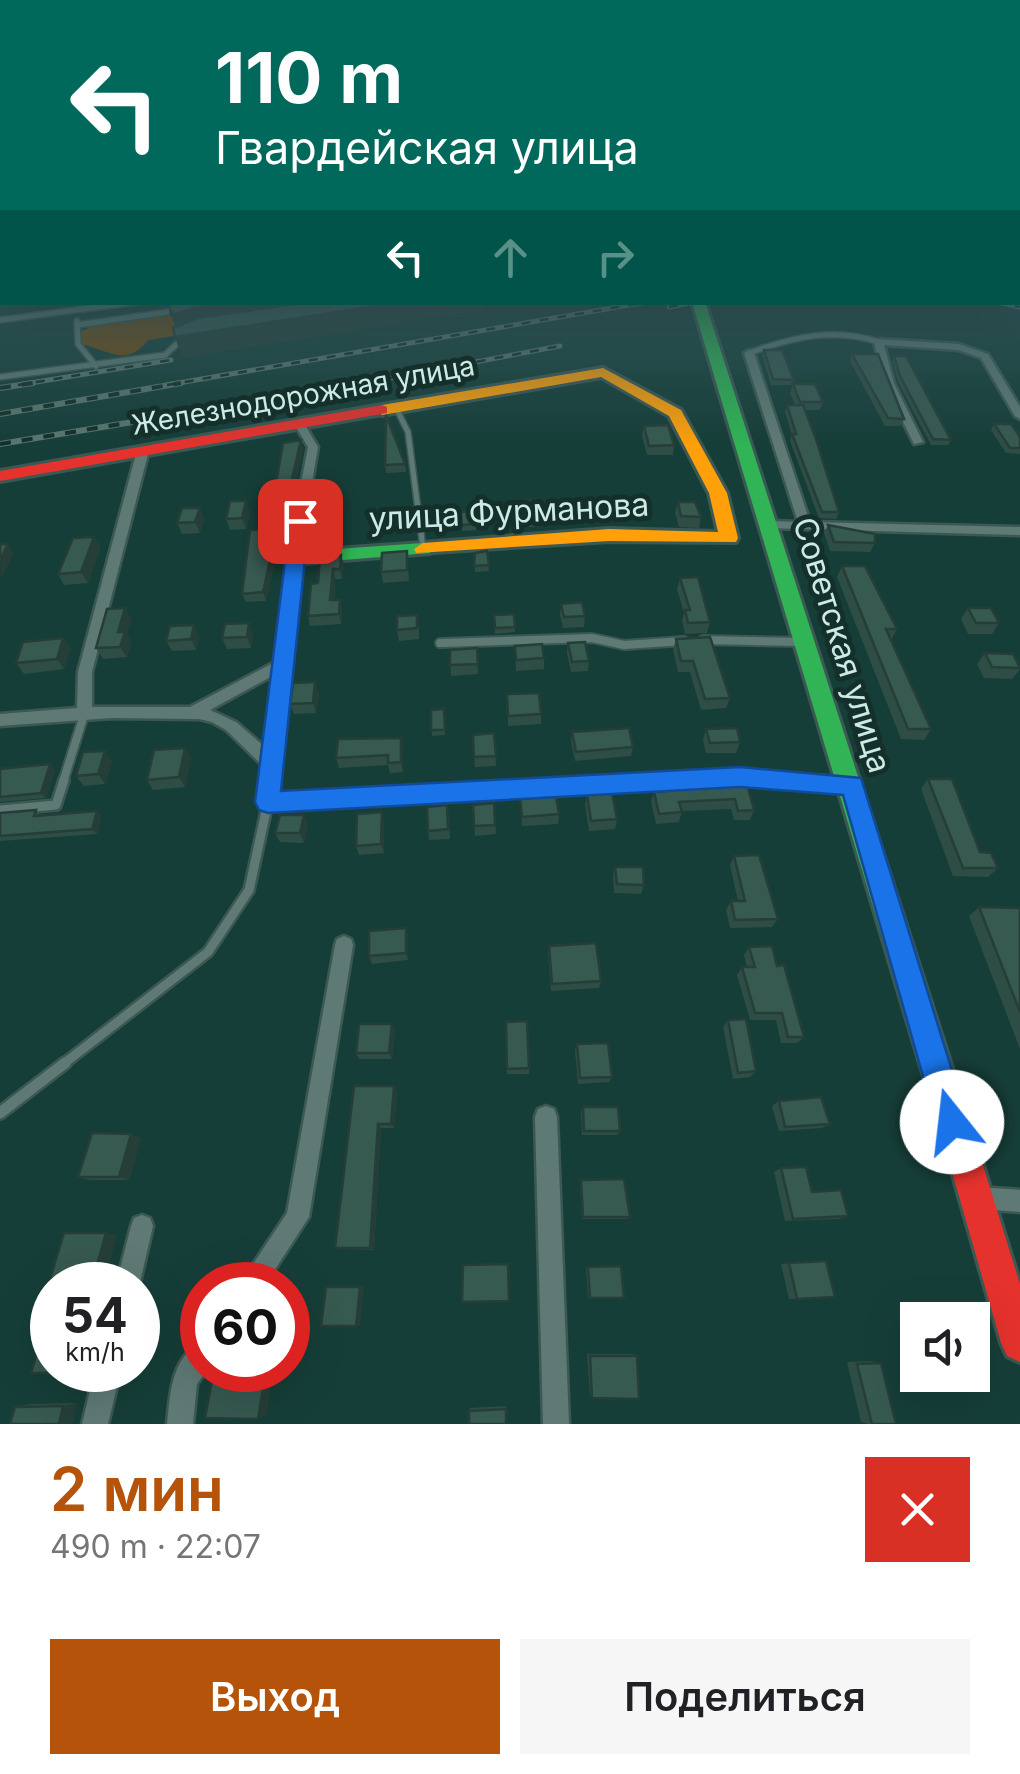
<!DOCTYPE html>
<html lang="ru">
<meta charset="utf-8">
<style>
:root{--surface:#fff;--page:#f6f6f6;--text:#202124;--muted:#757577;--accent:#b45309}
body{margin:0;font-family:Inter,sans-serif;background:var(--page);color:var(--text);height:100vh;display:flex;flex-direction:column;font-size:38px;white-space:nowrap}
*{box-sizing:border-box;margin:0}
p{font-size:32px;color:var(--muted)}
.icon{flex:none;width:55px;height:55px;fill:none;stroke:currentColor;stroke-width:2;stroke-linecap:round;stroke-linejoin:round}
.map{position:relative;height:1424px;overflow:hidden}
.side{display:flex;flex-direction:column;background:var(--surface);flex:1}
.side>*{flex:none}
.guide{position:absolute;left:0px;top:0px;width:1020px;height:305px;box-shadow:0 10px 40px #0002;background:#00695c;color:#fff;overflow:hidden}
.buttons{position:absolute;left:900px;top:1302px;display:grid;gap:20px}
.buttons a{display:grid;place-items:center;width:90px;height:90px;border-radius:0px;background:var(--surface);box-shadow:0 10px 40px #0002;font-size:50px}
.speed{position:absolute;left:30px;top:1262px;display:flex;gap:20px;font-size:50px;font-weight:700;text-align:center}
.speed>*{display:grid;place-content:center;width:130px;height:130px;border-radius:50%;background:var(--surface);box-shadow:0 10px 40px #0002;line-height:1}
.speed small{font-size:25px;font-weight:400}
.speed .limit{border:15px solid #d22;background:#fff;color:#111}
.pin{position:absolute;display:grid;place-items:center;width:85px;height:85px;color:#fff;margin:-42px;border-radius:20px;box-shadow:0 5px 15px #0006}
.me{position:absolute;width:110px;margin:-55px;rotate:344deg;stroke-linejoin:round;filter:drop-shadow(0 0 8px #0008)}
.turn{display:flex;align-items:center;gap:35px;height:210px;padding:0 50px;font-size:45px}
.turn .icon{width:130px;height:130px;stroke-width:2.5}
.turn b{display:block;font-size:70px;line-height:85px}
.lanes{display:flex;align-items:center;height:95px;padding:0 50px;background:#0003;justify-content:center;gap:50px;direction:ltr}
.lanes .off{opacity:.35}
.round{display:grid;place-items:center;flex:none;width:105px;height:105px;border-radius:0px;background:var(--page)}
.headline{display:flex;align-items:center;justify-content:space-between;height:170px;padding:0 50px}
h1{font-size:60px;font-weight:600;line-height:75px;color:var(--accent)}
.primary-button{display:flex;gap:20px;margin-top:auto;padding:20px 50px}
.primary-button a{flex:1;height:115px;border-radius:0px;background:var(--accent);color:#fff;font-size:40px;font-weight:600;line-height:115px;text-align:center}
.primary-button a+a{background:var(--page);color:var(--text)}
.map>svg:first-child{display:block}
.green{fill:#77490e}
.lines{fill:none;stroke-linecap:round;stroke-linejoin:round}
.lane-far3-casing{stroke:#3c5853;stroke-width:8}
.lane-far2-casing{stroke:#3c5853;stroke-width:12}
.lane-far1-casing{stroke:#3c5853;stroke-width:14}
.lane-casing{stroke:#3c5853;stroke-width:16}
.street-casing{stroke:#3c5853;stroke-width:5}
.fast-casing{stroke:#3c5853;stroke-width:6}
.slow-casing{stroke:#3c5853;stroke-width:6}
.jam-casing{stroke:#3c5853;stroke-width:6}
.lane-far3{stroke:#5f7a75;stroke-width:5}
.lane-far2{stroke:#5f7a75;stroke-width:8}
.lane-far1{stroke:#5f7a75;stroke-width:9}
.lane{stroke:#5f7a75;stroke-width:11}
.street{fill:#5f7a75;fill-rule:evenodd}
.fast{fill:#30b455;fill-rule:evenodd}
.slow{fill:#ff9f0a;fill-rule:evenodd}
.jam{fill:#e5322d;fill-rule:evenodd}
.rail-far1-casing{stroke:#59756f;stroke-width:5}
.rail-casing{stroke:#59756f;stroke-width:6}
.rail-far1{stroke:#152f2a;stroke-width:2.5;stroke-dasharray:9;stroke-linecap:butt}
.rail{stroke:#152f2a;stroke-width:4;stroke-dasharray:11;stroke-linecap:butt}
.wall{fill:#2e4d45}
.shaded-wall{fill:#263e38}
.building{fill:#365950;stroke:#263e38;stroke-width:2.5}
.route{fill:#1a73e8;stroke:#114b97;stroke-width:2.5}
.labels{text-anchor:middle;stroke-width:10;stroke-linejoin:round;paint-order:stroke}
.far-street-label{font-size:28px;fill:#ccebe4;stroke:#152f2a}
.street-label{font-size:32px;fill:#ccebe4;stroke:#152f2a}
</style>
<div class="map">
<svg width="1020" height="1424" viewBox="0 0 1020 1424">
<rect width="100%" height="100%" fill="#163e38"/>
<path class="green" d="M265 302 344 309 148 340C127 368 108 350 81 344L80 332 92 326Z"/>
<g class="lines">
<defs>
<path id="lane-far3" d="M0 320 136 302
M77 321 78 344 96 366
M77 325 181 310
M749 353C793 337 834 327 879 342
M0 377 165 355 182 339
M397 410 408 432 423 548"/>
<path id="lane-far2" d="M703 640 804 642
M440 643 592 638 624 645 684 641
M63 782 84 715"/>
<path id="lane-far1" d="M0 810 56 805 64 780
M62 1065 208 952 249 890 268 802"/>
<path id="lane" d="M0 1113 65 1063"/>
<path id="street" d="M879 339 959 344 988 354 1020 407V419L1015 416 981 358 958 350 884 345 894 383 923 442 914 444 884 383 874 342Z
M749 350 754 353 810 522 1020 527V535L767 528 765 525 771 521 798 522 744 353Z
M301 424 305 425 318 447 299 558 277 794 740 770 852 778 858 780 860 785 858 790 852 792 740 784 268 809 262 807 260 802 264 767 226 730 212 722 199 719 111 718 0 726V714L77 708 78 672 136 454 142 451 148 454 92 672V707H190L275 662 287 558 308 447 296 427ZM274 675 266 748 236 722 210 710Z
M344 936 351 939 353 945 309 1217 265 1285H239L287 1213 335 945 337 939Z
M546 1106 554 1109 557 1117 569 1424H543L535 1117 538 1109Z
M978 1187 1020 1190V1212L978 1209 970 1206 967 1198 970 1190Z
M142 1215 150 1218 153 1226 138 1291V1285H116L131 1226 134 1218Z
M202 1343V1370H207L197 1384 193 1424H167C170 1396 171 1355 202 1343Z
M95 1370H121L108 1424H82Z"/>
<path id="fast" d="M692 302H705L972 1130 967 1141 956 1146 945 1141 940 1130Z
M423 543 432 549 430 553 293 564 284 558 293 552Z"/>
<path id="slow" d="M603 368 681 410 727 493 738 538 736 542 609 541 416 553 414 549 423 543 609 529 718 532 709 493 669 416 601 377 382 415 374 410 382 405Z"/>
<path id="jam" d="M382 405 387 407V413L0 481V471Z
M956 1114 967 1119 972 1130 1020 1284V1362L1007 1356 1001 1343 940 1130 945 1119Z"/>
</defs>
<use href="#lane-far3" class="lane-far3-casing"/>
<use href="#lane-far2" class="lane-far2-casing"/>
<use href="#lane-far1" class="lane-far1-casing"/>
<use href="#lane" class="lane-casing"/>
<use href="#street" class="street-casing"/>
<use href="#fast" class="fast-casing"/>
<use href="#slow" class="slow-casing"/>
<use href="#jam" class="jam-casing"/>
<use href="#lane-far3" class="lane-far3"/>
<use href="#lane-far2" class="lane-far2"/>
<use href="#lane-far1" class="lane-far1"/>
<use href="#lane" class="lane"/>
<use href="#street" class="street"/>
<use href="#fast" class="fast"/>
<use href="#slow" class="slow"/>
<use href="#jam" class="jam"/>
<defs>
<path id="rail-far1" d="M997 302 1020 307
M669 307 695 302
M18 385 171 360
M167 385 647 302
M353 385 560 346"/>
<path id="rail" d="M0 388 33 383
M0 414 181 383
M0 444 368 383"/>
</defs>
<use href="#rail-far1" class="rail-far1-casing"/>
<use href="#rail" class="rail-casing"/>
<use href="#rail-far1" class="rail-far1"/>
<use href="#rail" class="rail"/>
</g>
<path class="wall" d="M764 350 794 380 792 385H771L762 355Z
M852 354 904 419 901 426H885L850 361Z
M894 356 951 440 948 445H931L898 382 892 361Z
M793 384 823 402 820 410H805L839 512 836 519 819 518 790 441 792 435 785 412 787 405H795L790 393Z
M994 424 1020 437V454L1006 453 991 430Z
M644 426 674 445 673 455H647L642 436Z
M301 440 303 449 290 509 275 510 273 501Z
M405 464 406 472 386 473 385 465Z
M522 500 540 515 539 527H525Z
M678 502 701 517 699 528 679 527 675 513Z
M473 511 476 530 462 531 460 512Z
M250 512 246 529 230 530 226 519Z
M204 519 200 533 182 534 177 523Z
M828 525 875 543 870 552 830 551 824 533Z
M94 537 100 548 88 583 64 585 58 574Z
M271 542 277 551 266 601 246 602 242 594Z
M407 551 409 581 383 583 381 572Z
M487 551 489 571 475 572V553Z
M320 557 344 565 342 579H335L334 600 342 609 341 624 310 626 308 616 318 583Z
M842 566 897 629 891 640 931 729 924 740 901 739 837 577Z
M680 578 710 622 707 633 685 634 682 621 684 613 677 589Z
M561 604 585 616 584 627 563 628 560 615Z
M125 608 131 619 127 634 131 643 127 657 103 659 96 648Z
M968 608 999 623 992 634H968L961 619Z
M514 614 515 632 495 634 494 615Z
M419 626V639L399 641 397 630Z
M253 634 251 648 227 649 222 638Z
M199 636 196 650 172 651 166 641Z
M63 638 71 649 64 669 24 674 16 663Z
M676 639 730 698 726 708 701 710 690 672H678L673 650Z
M568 643 589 661 588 671 571 672 567 653Z
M515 646 544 658V669L516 671Z
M477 648 478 674 451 676 450 650Z
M985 653 1020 666V669L1012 679 984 678 977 664Z
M319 693 316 713 294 714 290 704Z
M507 694 541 714V724L508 726Z
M444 709 445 735 432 736 431 710Z
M706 729 740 742 736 753H706L703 740Z
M572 732 633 747 631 756 575 761 571 741Z
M494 733 496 766 475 767 473 735Z
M401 738 403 748V772L390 773 388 765 339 768 336 758Z
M105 751 112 761 105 784 84 786 76 776Z
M191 758 185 787 153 790 147 780Z
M0 769 55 770 46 798 0 802Z
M928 779 980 852 998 868 988 877 953 876 921 789Z
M747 784 754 810 750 820H734L731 809 682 811 679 822 656 824 651 801 654 792Z
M587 795 617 819 615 829 589 831 585 805Z
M520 799 559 814 558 824 522 826Z
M494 803 496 834 475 836 473 805Z
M36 810 40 815 97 811 101 816 97 834 0 841V813Z
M449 815 450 839 429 840 428 831Z
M384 822V853L359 855 356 846Z
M308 824 304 843 280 842 275 833Z
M734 856 778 919 772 927 730 928 726 910 731 901H738L730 865Z
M615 867 644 885 641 894 614 893 613 875Z
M979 907 1020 908V1049L969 916Z
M406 928 408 936V960L372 964 369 956Z
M549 946 601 981 599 988 551 991 548 954Z
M749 947 777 966 804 1037 797 1043H781L776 1020H750L737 975 742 967H747L744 955Z
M728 1020 756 1071 750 1077 733 1079 723 1027Z
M506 1022 529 1068V1074H507Z
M392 1024 395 1031 392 1059H359L356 1053Z
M577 1044 612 1077 609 1082 578 1084 575 1050Z
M354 1086 397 1091 394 1128H381L374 1250 340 1249 335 1248Z
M779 1101 830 1124 822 1128 779 1131 772 1106Z
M583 1107 620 1131 617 1135H582L581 1111Z
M141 1138 129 1180H89L78 1177Z
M781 1168 812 1192 848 1216 839 1219 785 1221 774 1172Z
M581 1180 630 1217 627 1219H582L580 1183Z
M789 1263 835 1297 789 1299 781 1264Z
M588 1267 624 1298H588L586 1268Z
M587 1354H633L637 1356 592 1398 590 1395Z
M870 1361 881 1363 896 1424H868L861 1422 847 1362Z
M77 1403 72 1424H10L15 1407 30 1404Z
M506 1406V1424L469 1411 470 1408Z"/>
<path class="shaded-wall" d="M2 246V265L0 268V249Z
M237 302H382L178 334 171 315 195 308Z
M401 302H484V310L182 358 175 337Z
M301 440 303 449 290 509 287 500Z
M246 501 250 512 246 529 242 518Z
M200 508 204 519 200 533 195 522Z
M268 529 272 549 274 542 277 551 266 601 263 592Z
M94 537 100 548 88 583 81 572Z
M8 544 14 553 1 580 0 560Z
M341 555 344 565 342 579 340 569Z
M333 569 335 579 333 610 330 600Z
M340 600 342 609 341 624 339 614Z
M125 608 131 619 127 634 131 643 127 657 120 647 118 632Z
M249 623 253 634 251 648 247 637Z
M194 625 199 636 196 650 191 639Z
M63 638 71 649 64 669 57 659Z
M315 682 319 693 316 713 313 703Z
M401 738 403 748V772L401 762Z
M185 748 191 758 185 787 179 777Z
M105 751 112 761 105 784 98 774Z
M50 764 55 770 46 798 41 793Z
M97 811 101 816 97 834 92 829Z
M382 812 384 822V853L381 844Z
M304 815 308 824 304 843 300 833Z
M406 928 408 936V960L406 953Z
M392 1024 395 1031 392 1059 389 1053Z
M394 1086 397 1091 394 1128 391 1124Z
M378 1124 381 1128 374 1250 370 1248Z
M131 1134 141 1138 129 1180 119 1177Z
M106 1233 117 1235 105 1280 93 1279Z
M360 1287H364L360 1325 356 1326Z
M266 1370H273L266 1415 258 1419Z
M77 1403 72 1424H59L63 1406Z"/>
<path class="building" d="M169 302H237L195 308 171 315Z
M308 302H401L175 337 173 328 197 318Z
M764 350H782L794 380 773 379Z
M852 354H878L904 419 888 418Z
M894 356H906L951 440 933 439 900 376Z
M793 384H815L823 402H800Z
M787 405H803L816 439 839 512H822L792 434H796Z
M386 415 405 464 385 465Z
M994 424H1011L1020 437V448H1010Z
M668 425 674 445 649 446 644 426Z
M301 440 287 500 273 501 283 443Z
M536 499 540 515 525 516 522 500Z
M230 501H246L242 518 226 519Z
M678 502H695L701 517 681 516Z
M182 508H200L195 522 177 523Z
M473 511 475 524 461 525 460 512Z
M828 525 875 534V543L834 542Z
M268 529 270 542H274L263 592 242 594 250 530Z
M94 537 81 572 58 574 73 538Z
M0 544H8L0 560Z
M407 551V570L381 572 382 553Z
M487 551 489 565 474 566 475 553Z
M341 555 340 569H333L330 600H340L339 614 308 616 311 584 318 583 320 557Z
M842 566H865L897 629H886L931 729H908Z
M698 577 710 622 688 623 685 610H690L680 578Z
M582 602 585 616 564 617 561 604Z
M125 608 118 632H125L120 647 96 648 107 609Z
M968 608H991L999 623H976Z
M514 614 515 627 495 628 494 615Z
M417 615V628L397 630V616Z
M249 623 247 637 222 638 225 624Z
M194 625 191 639 166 641 170 626Z
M710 637 730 698 705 699 693 661H681L676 639Z
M63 638 57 659 16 663 23 642Z
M585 642 589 661 572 662 568 643Z
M542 644 544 658 516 660 515 646Z
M477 648 478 664 450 665V650Z
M985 653 1013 654 1020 668 992 667Z
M315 682 313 703 290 704 293 683Z
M539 693 541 714 508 716 507 694Z
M444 709 445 730H431V710Z
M629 728 633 747 576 752 572 732Z
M737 728 740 742 710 743 706 729Z
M494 733 496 756 474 757 473 735Z
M401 738V762L388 763V755L336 758 338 739Z
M185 748 179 777 147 780 154 750Z
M105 751 98 774 76 776 83 752Z
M50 764 41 793 0 797V769Z
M928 779H952L980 852 991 853 998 868H963Z
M747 784 754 810 738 811 735 799 679 802 682 812 659 814 654 792Z
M612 793 617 819 591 821 587 795Z
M556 796 559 814 522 817 520 799Z
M494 803 495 825 474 826 473 805Z
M447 805 448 829 428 831 427 807Z
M36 810 34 816 97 811 92 829 0 836V813Z
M382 812 381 844 356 846 357 814Z
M280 815H304L300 833H275Z
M759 855 778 919 735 920 731 901H745L734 856Z
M615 867H643L644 885 617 884Z
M979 907 1020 908V1012Z
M406 928V953L369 956V931Z
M596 943 601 981 552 984 549 946Z
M772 946 777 966 784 965 804 1037H788L782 1013H755L742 967H755L749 947Z
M746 1019 756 1071 738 1073 728 1020Z
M527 1021 529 1068 507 1069 506 1022Z
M359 1024H392L389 1053H356Z
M608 1043 612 1077 580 1078 577 1044Z
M354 1086H394L391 1124H378L370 1248H335Z
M821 1097 830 1124 785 1127 779 1101Z
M583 1107H618L620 1131H584Z
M92 1133 131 1134 119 1177H78Z
M806 1167 812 1192 841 1190 848 1216 793 1219 781 1168Z
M624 1179 630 1217H583L581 1180Z
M64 1233H106L93 1279H50Z
M826 1261 835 1297 797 1299 789 1263Z
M508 1264 509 1301 462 1302 463 1265Z
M621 1266 624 1298H590L588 1267Z
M326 1287H360L356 1326H321Z
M48 1315H52V1370H73L72 1373H31Z
M590 1356H637L639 1399 592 1398Z
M881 1363 896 1424H872L857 1364Z
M214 1370H266L258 1419 205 1418Z
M63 1406 59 1424H10L15 1407Z
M506 1409V1424H469V1411Z"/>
<linearGradient id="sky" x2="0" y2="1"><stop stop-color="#0c221f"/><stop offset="0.55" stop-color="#36585e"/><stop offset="1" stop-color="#36585e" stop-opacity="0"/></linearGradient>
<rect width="1020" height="446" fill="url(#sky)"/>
<path class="route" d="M300 515 309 521 281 791 740 767 861 778 968 1122 963 1134 952 1139 941 1134 936 1122 843 795 740 787 268 813 259 810 255 802 290 521Z"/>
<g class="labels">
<g class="far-street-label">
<text transform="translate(303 395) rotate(-10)" y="10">Железнодорожная улица</text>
</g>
<g class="street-label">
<text transform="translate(509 512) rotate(-3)" y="11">улица Фурманова</text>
<text transform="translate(842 645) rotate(73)" y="11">Советская улица</text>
</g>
</g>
</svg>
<div class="buttons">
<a><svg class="icon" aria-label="sound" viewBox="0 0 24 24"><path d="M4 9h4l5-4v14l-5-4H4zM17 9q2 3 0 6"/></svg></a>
</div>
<div class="speed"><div>54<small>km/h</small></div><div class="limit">60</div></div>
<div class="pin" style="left:300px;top:521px;background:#d93025"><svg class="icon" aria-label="arrive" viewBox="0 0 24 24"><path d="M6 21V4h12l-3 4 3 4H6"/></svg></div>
<svg class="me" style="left:952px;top:1122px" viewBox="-20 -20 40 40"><circle r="19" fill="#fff"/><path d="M0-13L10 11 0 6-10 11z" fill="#1a73e8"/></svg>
<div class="guide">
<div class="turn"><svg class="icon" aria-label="left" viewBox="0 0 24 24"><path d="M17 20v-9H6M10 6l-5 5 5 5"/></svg><div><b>110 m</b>Гвардейская улица</div></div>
<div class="lanes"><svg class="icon" aria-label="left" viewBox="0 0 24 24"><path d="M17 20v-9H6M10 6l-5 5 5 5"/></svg><svg class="icon off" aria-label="ahead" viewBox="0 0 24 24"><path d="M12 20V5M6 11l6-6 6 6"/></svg><svg class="icon off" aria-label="right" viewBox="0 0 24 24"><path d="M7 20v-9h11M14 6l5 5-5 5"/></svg></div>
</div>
</div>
<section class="side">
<div class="headline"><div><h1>2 мин</h1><p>490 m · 22:07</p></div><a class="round" style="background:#d93025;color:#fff"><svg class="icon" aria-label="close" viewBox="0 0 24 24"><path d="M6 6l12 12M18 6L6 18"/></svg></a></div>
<div class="primary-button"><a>Выход</a><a>Поделиться</a></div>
</section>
